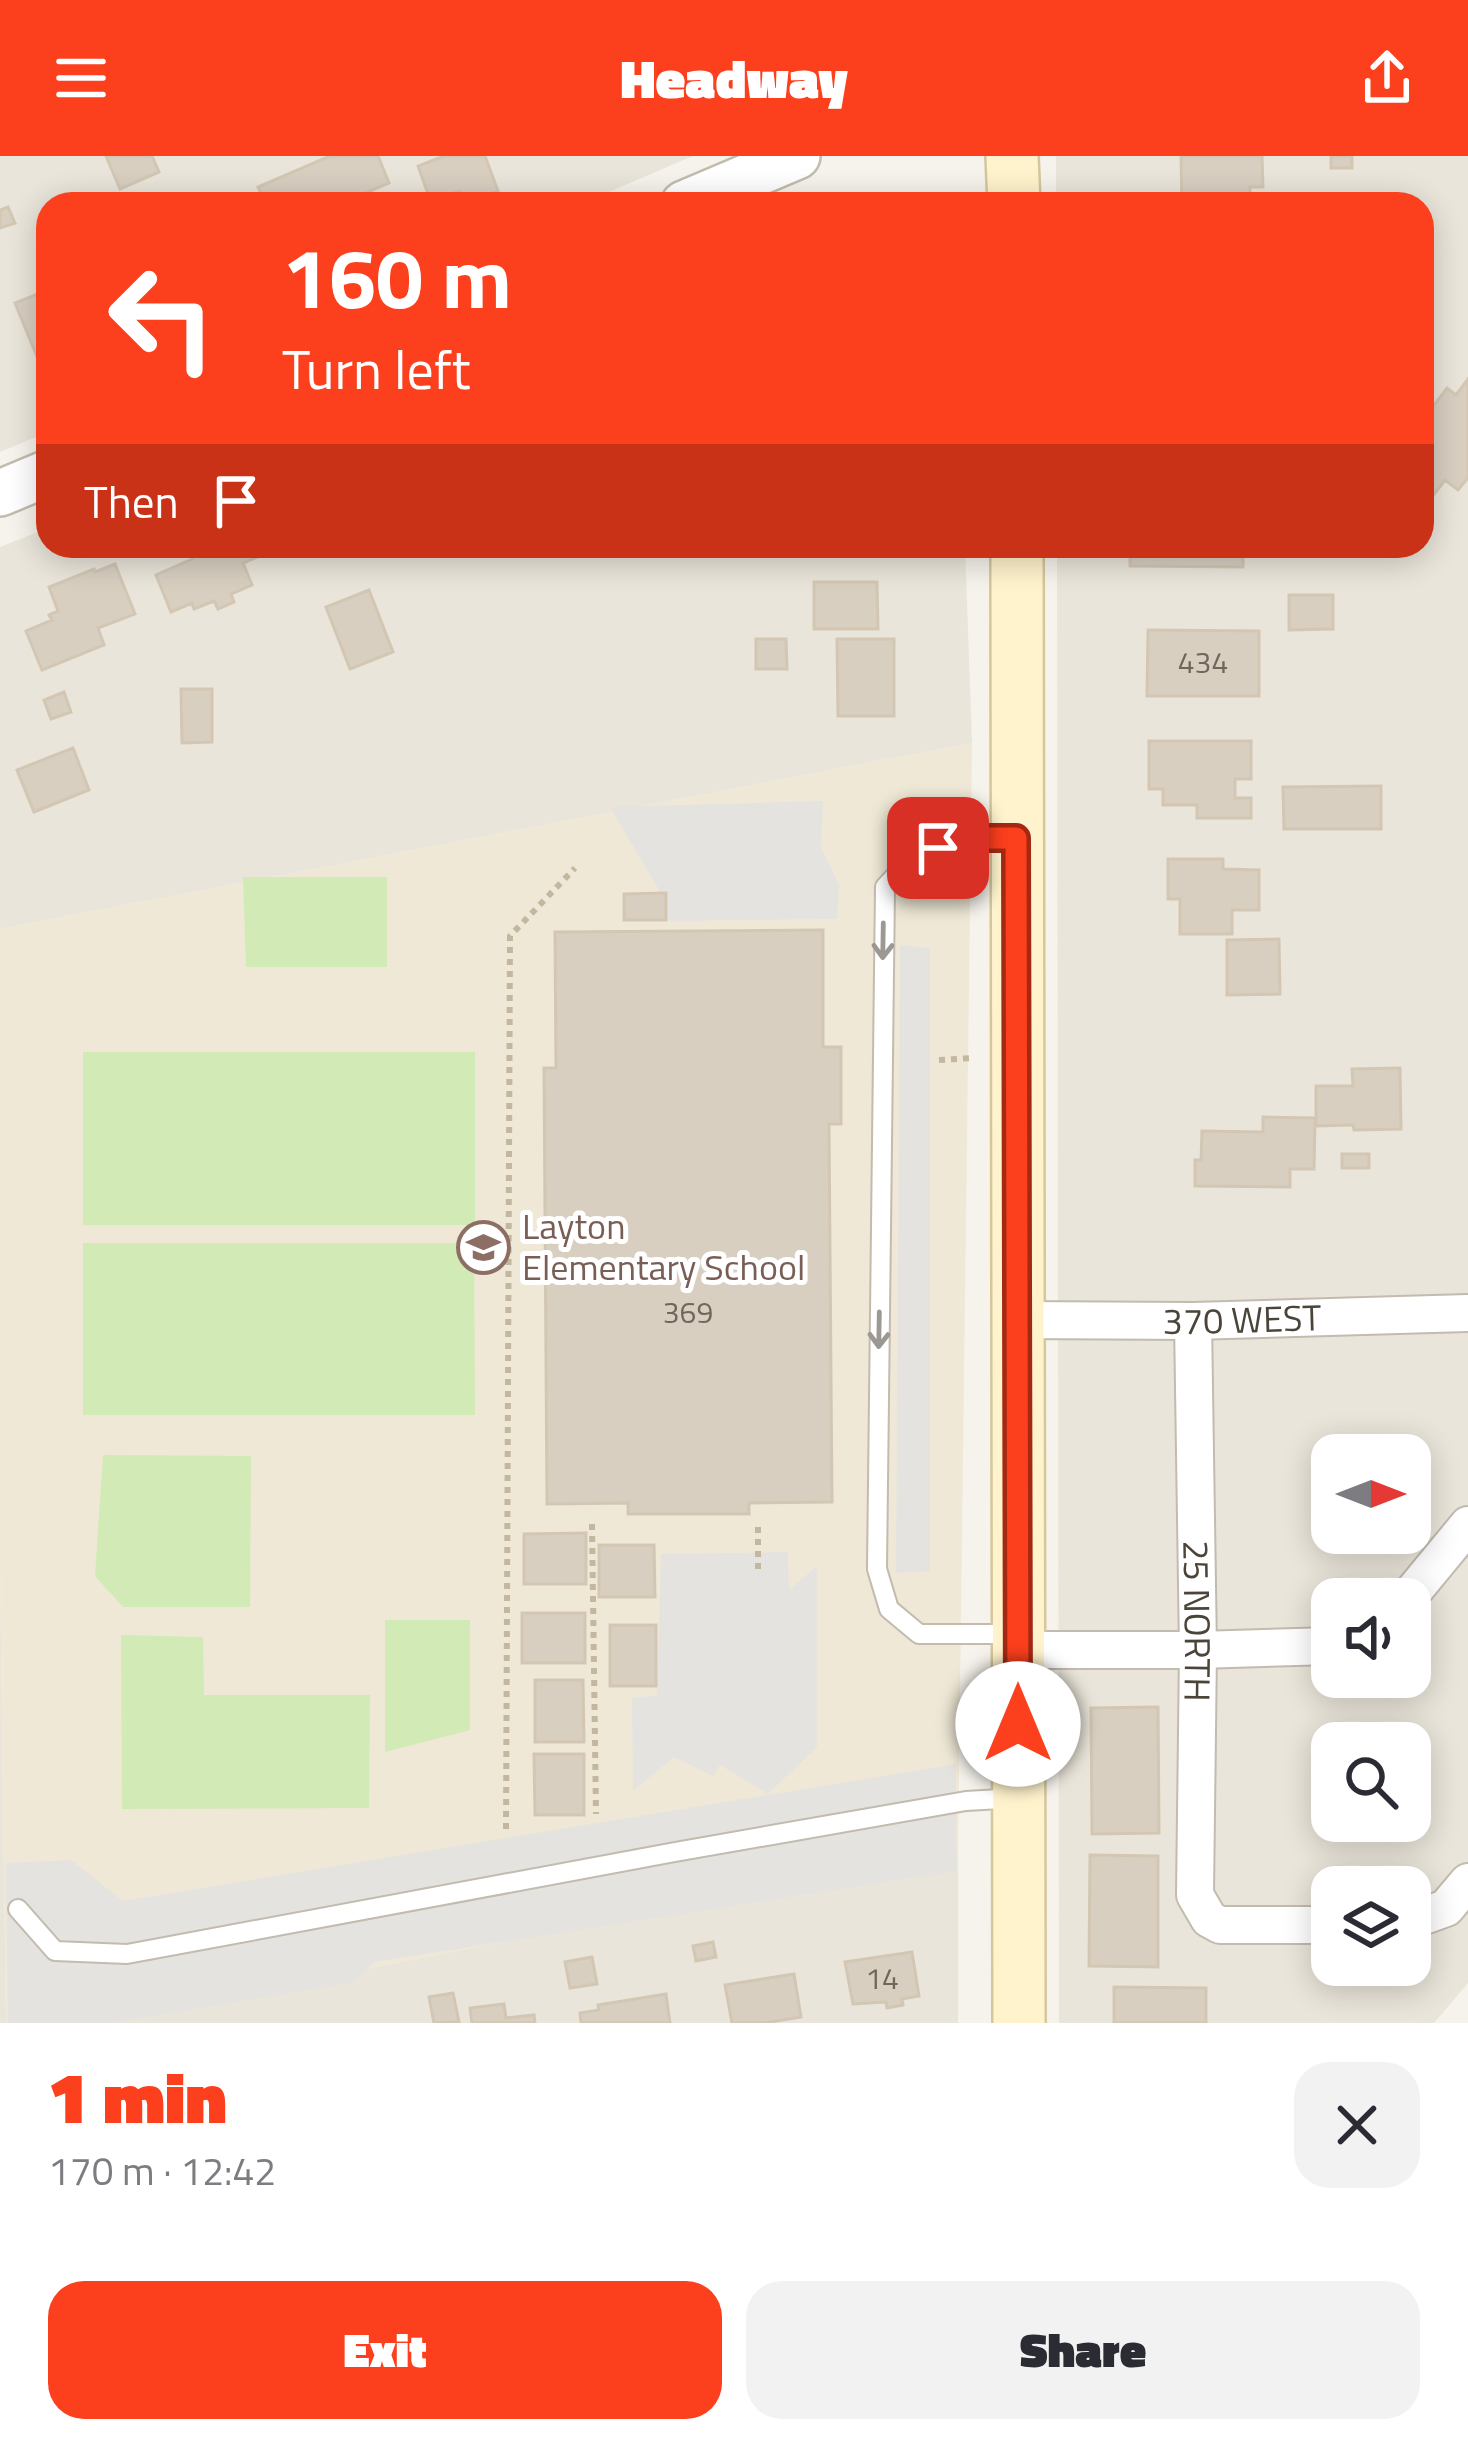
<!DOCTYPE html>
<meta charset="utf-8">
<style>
:root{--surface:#fff;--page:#f2f2f3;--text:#2b2b33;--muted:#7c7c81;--accent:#fc3f1d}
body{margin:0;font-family:"Titillium Web",sans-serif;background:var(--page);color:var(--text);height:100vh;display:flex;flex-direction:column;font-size:45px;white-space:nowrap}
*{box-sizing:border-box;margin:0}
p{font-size:39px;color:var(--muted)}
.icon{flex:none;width:66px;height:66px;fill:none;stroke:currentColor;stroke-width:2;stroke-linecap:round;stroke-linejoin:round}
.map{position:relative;height:1867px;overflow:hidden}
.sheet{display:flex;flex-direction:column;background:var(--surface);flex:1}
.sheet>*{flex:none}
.guide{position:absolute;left:36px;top:36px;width:1398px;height:366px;border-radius:36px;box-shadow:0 6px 30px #0003;background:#fc3f1d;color:#fff;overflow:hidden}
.needle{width:78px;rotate:90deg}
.controls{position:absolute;left:1311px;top:1278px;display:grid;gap:24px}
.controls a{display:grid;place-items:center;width:120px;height:120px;border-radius:24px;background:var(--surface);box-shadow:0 6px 30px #0003;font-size:60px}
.pin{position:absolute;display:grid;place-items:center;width:102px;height:102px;color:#fff;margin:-51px;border-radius:24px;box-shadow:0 6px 18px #0006}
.me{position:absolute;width:132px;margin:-66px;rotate:0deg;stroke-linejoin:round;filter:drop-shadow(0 0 9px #0008)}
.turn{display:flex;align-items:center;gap:42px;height:252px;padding:0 48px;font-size:54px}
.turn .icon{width:156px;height:156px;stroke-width:2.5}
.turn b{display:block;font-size:84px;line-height:102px}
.then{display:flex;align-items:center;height:114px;padding:0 48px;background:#0003;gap:24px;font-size:45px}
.round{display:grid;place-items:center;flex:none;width:126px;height:126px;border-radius:36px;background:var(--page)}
.overview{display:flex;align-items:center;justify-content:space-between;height:204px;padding:0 48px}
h1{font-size:72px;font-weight:800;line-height:90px;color:var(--accent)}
.action{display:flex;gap:24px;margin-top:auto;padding:24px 48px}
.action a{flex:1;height:138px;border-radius:36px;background:var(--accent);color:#fff;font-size:48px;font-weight:800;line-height:138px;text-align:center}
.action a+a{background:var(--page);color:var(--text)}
header{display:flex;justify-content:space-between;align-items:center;height:156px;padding:0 48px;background:var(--accent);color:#fff;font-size:54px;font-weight:800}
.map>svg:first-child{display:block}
.residential{fill:#eae5da;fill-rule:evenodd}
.education{fill:#efe8d6}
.green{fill:#d2eab5}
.parking{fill:#e5e3e0}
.building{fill:#d8cfc1;stroke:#d3c7b4;stroke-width:3}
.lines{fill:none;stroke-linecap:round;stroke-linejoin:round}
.service-casing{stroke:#c2bbae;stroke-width:22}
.minor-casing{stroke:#c2bbae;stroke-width:40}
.tertiary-casing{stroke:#c2bbae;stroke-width:50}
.secondary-casing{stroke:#d6c79b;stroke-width:56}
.path{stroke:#c4b79f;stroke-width:6;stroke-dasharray:6 6;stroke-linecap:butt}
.service{stroke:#fff;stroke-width:18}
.minor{stroke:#fff;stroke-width:36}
.tertiary{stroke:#fff;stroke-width:45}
.secondary{stroke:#fff3cd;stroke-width:51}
.oneway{stroke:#9c9892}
.route-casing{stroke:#a42913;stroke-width:30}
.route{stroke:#fc3f1d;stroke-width:21}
.labels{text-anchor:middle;stroke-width:10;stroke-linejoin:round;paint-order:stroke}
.number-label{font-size:30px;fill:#6e675b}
.education-label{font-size:36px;fill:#785e54;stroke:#fff;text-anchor:start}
.street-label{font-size:36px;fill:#4b4439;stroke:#fff}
</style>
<header><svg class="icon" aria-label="menu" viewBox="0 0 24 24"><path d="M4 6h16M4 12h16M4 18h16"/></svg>Headway<svg class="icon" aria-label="share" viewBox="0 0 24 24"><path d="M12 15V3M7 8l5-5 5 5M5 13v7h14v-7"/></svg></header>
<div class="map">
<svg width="1468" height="1867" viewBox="0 0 1468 1867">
<rect width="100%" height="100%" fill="#f6f3ec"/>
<path class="residential" d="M0 0H693L581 48H48V276L0 296Z
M1056 0H1468V1827L1434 1867H1059L1057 390H1422V48H1056ZM1332 1299H1410V1377H1332ZM1332 1443H1410V1521H1332ZM1332 1587H1410V1665H1332ZM1332 1731H1410V1809H1332Z
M48 372V390H965L972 587 0 773V391Z
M0 1408 6 1867H0Z
M958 1695V1867H94Z"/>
<path class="education" d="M972 587 958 1695 94 1867H6L0 1408V773Z"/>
<path class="green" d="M243 721H387V811H246Z
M83 896H475V1069H83Z
M83 1087H474L475 1259H83Z
M103 1299 251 1300 250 1451H123L95 1420Z
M385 1464H470V1574L385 1596Z
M121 1479 203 1481 204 1539H370L369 1652 122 1653Z"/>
<path class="parking" d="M823 645 821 691 839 729 837 763 660 765 659 734 610 651Z
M900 789 930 792V1415L896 1417Z
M788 1396 789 1434 817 1410V1591L768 1638 720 1609 713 1620 674 1601 633 1635 632 1542 657 1539 661 1398Z
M956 1608V1715L374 1806 353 1826 112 1867H8L6 1707 71 1704 123 1745Z"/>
<path class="building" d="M106 0H152L159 16 120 33Z
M330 0H378L389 27 356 41 360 48H266L258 31Z
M444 0H485L498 35 463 48 459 35 431 46 418 10Z
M1181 0H1262L1263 31H1250V48H1182Z
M1331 0H1352V12H1331Z
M8 51 15 67 0 72V54Z
M48 134V199L38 203 15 147Z
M1468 223V322L1458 334 1445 324 1422 354V265L1447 232 1456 239Z
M186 390H262L265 398 243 407 252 429 231 438 234 446 218 453 214 445 194 453 192 447 171 456 156 419 192 403Z
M328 390H381L356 400 352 391 331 399Z
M604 390H670V393H604Z
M695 390H740L697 398Z
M1130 390H1243V411L1130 410Z
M115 408 135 458 98 472 104 489 42 514 26 475 52 464 49 459 58 455 49 431 94 413 95 416Z
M814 426H877L878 473H814Z
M369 434 393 496 350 513 326 451Z
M1289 439H1333V473L1289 474Z
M1148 474 1259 475V540H1147Z
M756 483H786L787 513H756Z
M837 483H894V560H838Z
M181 533H212V586L182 587Z
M64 536 71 556 51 563 44 544Z
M1149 585H1251V623H1235V642H1251V662H1197V649H1163V633H1149Z
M73 592 89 634 34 656 17 614Z
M1381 630V673H1284L1283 631Z
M1168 703H1223V713L1259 714V754H1232V778H1180V743H1168Z
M666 737V764H624V738Z
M823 774V891H841V968H829L832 1346 749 1347V1358H628V1347L547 1348 544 912H556L555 776Z
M1279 783 1280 838 1227 839V784Z
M1400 912 1401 973 1354 974 1353 969 1316 970V930H1353L1352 913Z
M1263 961 1315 962 1314 1013H1290V1031L1195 1030V1004H1201L1202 975 1263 976Z
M1342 998H1369V1012H1342Z
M586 1377V1428H524V1378Z
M599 1389H654L655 1441H599Z
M522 1457H585V1507H522Z
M610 1469H656V1530H610Z
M535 1524H583L584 1586H535Z
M1158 1551 1159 1677 1092 1678 1091 1552Z
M534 1598H584V1659H535Z
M1090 1699 1158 1700V1811L1089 1810Z
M713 1786 716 1801 696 1805 693 1790Z
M912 1796 919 1840 902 1843 903 1849 887 1852 886 1846 853 1848 845 1806Z
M592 1801 597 1828 570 1832 565 1806Z
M794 1818 801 1861 764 1867H732L725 1829Z
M1114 1831 1206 1832V1867H1114Z
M453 1837 459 1866 434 1867 429 1841Z
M666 1838 670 1867H581L580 1857 599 1854 598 1849Z
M504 1848 506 1862 534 1859 535 1867H472L470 1852Z"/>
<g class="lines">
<defs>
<path id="service" d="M1011 682 964 683 912 702 885 731 877 1413 889 1453 919 1478H1018
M18 1753 55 1795 127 1798 675 1696 966 1645 1018 1642"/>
<g id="minor">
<path id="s1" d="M1017 1164 1193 1165 1468 1157"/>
<path id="s2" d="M1193 1165 1198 1494 1195 1739 1209 1763 1220 1769H1332"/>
<path d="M1407 1443 1468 1369"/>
<path d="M1019 1494H1198L1332 1490"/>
<path d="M1410 1765 1446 1752 1468 1726"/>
</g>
<path id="tertiary" d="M684 48 797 0
M0 337 48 317"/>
<path id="secondary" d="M1012 0 1014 48
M1017 390 1019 1867"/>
</defs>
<use href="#service" class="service-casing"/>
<use href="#minor" class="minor-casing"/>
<use href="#tertiary" class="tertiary-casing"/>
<use href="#secondary" class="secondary-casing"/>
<path class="path" d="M939 904 972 902
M592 1368 596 1658
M758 1371V1418
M506 1673 510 780 575 712"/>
<use href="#service" class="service"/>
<use href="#minor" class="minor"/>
<use href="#tertiary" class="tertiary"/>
<use href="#secondary" class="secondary"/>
</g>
<defs><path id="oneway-shaft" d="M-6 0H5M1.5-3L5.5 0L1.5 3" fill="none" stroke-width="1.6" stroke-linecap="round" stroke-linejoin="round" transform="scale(3)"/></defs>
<g class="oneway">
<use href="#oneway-shaft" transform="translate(883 785) rotate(91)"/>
<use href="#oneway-shaft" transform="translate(879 1174) rotate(91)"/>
</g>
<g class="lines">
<defs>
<path id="route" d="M938 692 964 682H1016L1018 1568"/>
</defs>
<use href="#route" class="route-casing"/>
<use href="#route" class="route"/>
</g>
<defs>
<symbol id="school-ring" viewBox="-11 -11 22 22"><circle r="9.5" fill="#fff" stroke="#8d6e63" stroke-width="1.5"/><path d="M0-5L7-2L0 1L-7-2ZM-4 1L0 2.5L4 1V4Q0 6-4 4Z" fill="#8d6e63"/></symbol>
</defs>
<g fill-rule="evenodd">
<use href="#school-ring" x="454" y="1062" width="59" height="59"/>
</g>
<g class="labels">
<g class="number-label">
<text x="1203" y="517">434</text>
<text x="688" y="1167">369</text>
<text x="882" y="1833">14</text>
</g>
<g class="education-label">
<text x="522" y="1083">Layton<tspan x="522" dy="41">Elementary School</tspan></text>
</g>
<g class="street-label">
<text dy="13" stroke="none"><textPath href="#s1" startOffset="225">370 WEST</textPath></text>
<text dy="13" stroke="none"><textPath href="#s2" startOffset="300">25 NORTH</textPath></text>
</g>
</g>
</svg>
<div class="controls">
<a><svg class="needle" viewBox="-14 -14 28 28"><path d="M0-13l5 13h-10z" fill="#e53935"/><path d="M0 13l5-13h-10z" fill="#7c7c81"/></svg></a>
<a><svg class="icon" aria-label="sound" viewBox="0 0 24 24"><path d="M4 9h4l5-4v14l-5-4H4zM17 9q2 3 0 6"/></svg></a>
<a><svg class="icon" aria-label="search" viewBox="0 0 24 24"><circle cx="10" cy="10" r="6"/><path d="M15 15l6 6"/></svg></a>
<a><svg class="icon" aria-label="layers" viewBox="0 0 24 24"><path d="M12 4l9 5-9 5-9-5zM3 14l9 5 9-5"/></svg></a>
</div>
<div class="pin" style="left:938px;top:692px;background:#d93025"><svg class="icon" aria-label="arrive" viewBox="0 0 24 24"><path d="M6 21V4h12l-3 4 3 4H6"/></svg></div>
<svg class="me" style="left:1018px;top:1568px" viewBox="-20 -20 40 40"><circle r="19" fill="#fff"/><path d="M0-13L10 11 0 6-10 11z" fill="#fc3f1d"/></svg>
<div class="guide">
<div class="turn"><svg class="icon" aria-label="left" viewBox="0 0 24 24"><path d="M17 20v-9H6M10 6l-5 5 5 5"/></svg><div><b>160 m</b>Turn left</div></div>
<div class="then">Then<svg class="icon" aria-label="arrive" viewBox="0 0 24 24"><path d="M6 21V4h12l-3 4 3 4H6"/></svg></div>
</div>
</div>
<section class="sheet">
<div class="overview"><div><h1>1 min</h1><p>170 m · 12:42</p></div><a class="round"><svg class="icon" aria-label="close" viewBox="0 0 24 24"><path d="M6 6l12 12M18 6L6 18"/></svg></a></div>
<div class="action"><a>Exit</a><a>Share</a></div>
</section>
